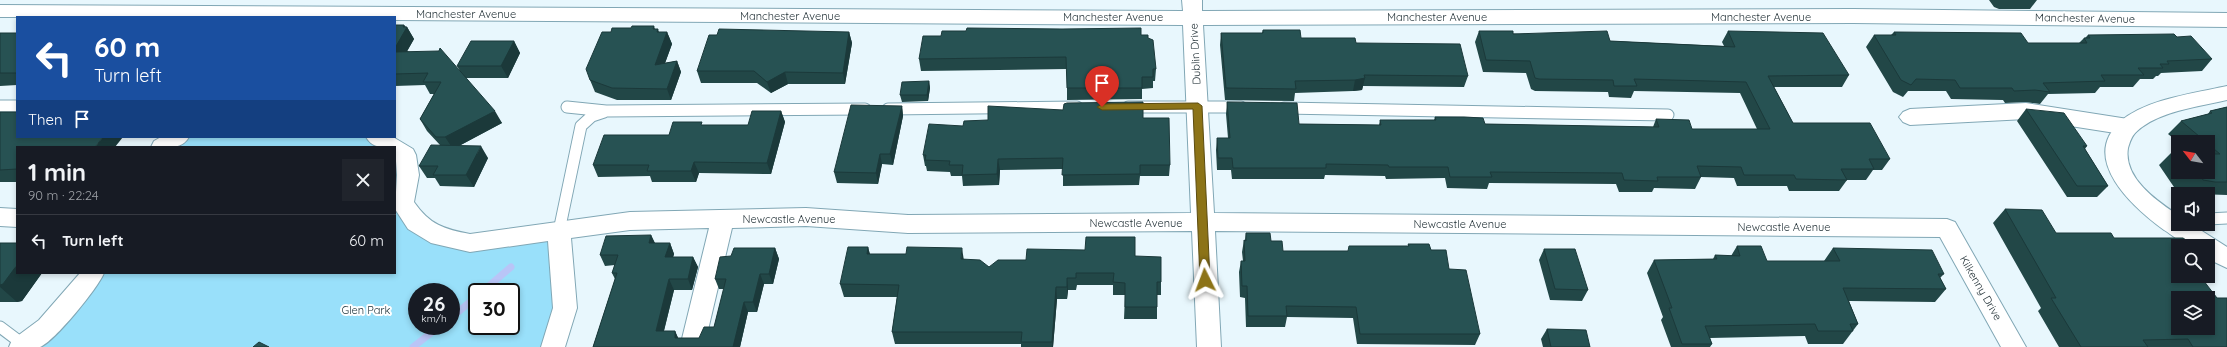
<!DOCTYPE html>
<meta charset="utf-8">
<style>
:root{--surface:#171b24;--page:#20242c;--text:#f1f3f6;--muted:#9ea1a6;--line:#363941}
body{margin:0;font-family:Quicksand,sans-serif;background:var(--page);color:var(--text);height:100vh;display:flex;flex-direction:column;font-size:15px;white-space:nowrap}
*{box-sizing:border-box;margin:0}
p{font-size:13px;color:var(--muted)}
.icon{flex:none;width:22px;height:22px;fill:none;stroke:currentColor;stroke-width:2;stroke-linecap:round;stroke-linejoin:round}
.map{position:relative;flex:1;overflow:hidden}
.sheet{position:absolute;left:16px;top:146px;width:380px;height:128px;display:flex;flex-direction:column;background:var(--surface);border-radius:0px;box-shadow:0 2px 6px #0003}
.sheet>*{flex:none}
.guide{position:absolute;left:16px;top:16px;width:380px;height:122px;border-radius:0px;box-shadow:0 2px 6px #0003;background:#1a4fa0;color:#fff;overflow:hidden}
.needle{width:26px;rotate:301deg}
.fabs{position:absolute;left:2171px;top:135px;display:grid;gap:8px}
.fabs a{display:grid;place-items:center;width:44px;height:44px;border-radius:0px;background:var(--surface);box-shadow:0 2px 6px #0003;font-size:20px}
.speed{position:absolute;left:408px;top:283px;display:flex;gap:8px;font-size:20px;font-weight:700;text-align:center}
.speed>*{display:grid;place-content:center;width:52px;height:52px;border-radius:50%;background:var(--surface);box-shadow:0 2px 6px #0003;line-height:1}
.speed small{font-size:10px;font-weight:400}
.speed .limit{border:2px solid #111;border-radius:6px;background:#fff;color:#111}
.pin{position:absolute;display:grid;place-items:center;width:34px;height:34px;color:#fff;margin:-41px -17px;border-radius:50% 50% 50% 0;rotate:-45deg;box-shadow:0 0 4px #0007}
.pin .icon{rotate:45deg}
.me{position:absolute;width:44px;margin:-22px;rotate:357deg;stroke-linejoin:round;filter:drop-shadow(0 0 3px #0008)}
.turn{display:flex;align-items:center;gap:14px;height:84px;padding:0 12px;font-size:18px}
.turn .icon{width:52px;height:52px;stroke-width:2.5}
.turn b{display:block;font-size:28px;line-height:34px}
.then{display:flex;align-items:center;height:38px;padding:0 12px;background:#0003;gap:8px;font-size:15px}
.round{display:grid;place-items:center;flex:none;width:42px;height:42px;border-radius:0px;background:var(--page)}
.summary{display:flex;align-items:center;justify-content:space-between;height:68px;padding:0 12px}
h1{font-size:24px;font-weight:700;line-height:30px}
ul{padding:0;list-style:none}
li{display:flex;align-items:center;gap:12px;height:52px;padding:0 12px;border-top:1px solid var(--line)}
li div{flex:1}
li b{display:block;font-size:15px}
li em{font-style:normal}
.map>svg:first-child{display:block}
.green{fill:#99e0fa;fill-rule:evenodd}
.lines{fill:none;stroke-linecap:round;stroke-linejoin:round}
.stream{stroke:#b9c5f7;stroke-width:7}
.lane-casing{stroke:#81a7b5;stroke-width:13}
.street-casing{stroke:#81a7b5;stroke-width:2}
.secondary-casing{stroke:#81a7b5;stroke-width:2}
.lane{stroke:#fff;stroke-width:11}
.street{fill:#fff;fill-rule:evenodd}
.secondary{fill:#fff;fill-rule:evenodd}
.wall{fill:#224747}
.shaded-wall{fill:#1b393a}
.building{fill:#275253;stroke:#1b393a;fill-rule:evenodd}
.route{fill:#8c7317;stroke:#5b4b0f}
.labels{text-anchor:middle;stroke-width:4;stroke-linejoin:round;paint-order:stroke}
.street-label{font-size:11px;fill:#1d2c32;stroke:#fff}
.park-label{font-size:11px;fill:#182d35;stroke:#fff}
</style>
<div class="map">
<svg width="2227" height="347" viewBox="0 0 2227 347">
<rect width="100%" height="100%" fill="#e8f7fd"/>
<path class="green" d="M177 137H381L390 142 404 156 407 202 441 237 571 229 557 347H26L92 273H395V147H162ZM417 292H451V326H417ZM477 292H511V326H477Z"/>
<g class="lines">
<path class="stream" d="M482 292 511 267
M451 318 477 296
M413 347 440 326"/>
<defs>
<path id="lane" d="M0 106H17
M567 107 606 111 865 109
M1128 107H1241
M1284 108 1668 115
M888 109 1077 107
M2208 219 2227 218
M559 231 581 126 592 116 604 112
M0 327 24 345"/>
<path id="street" d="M1182 0H1202V11L1853 9 2227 13V27L1853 23 1203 25 1214 213 1947 219 1955 222 2026 347H2001L1940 237 1215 231 1221 347H1197L1192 231 908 233 806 226 732 228 704 347H680L709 228 630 230 571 238 577 308 565 347H541L553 308 548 241 470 252 431 243 408 229 395 209 397 175 395 147C383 147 373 149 366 137H393L413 149 416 155 419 175 414 202C430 225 444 229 470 234L630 212 806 208 908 215 1191 213 1183 25 395 20V17H0V5L1183 11Z
M2026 103 2128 119 2136 122 2139 127 2136 132 2128 135 2026 119 1910 125 1903 122 1899 117 1903 112 1910 109Z
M161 137H189C181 151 165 147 151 147L154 141Z"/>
<path id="secondary" d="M2227 86V100C2198 107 2158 111 2136 132 2131 137 2130 142 2128 148 2123 178 2157 201 2178 215V224H2191L2227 247V268L2208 259V246C2202 246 2195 247 2190 246 2182 244 2171 234 2164 230 2134 208 2078 159 2121 121 2146 99 2196 93 2227 86Z
M0 208 17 209V227L0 226Z
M80 273H104C98 288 54 342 40 347 31 347 17 347 9 347L12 340 39 320Z"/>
</defs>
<use href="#lane" class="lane-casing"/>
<use href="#street" class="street-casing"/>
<use href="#secondary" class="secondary-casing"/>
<use href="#lane" class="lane"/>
<use href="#street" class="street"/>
<use href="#secondary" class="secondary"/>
</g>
<path class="wall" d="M1989 0H2037L2030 9H1999L1994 7Z
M395 25H404L406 27H407L414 39 407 51 460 71 457 66 514 41 520 53 508 78H466L502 123 459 146 488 158 474 187 440 186 435 178H427L419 166 440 145 427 131 420 119 434 94H430L425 85 395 86Z
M654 26 655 29H658L659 32H667L672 44 665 63 677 61 681 72 671 100H617L595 92 590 80 611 32 631 28Z
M1062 29 1141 35 1148 38 1156 69 1155 81H1153V88L1142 89V99L1067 100V69L921 71 919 59 941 36 966 31Z
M1263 30 1301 38 1356 43 1468 76 1464 87 1363 86 1362 90 1353 91 1295 93 1294 101 1225 100 1220 45 1221 33H1262Z
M1479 31 1610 41 1724 46 1722 42 1728 31 1849 75 1842 87H1774L1793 123 1890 159 1882 170H1873L1866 180H1847L1839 191H1789L1787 186H1737L1734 178 1701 177 1695 189 1654 188 1652 192H1619L1616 184 1489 183 1487 189 1447 188 1445 178 1386 179 1385 176 1325 175 1324 179H1232L1231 170H1217L1216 150 1217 138H1228L1226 114 1227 102 1299 124 1379 125 1380 120H1434L1435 117 1485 124 1653 127 1656 119 1692 129H1757L1740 93 1634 91 1631 98 1609 97 1608 92 1535 91 1531 89 1526 73 1483 72 1475 42Z
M849 32 852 43 845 84H788L771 93 757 83H701L697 71Z
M1894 32 2028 43H2079L2084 38H2085L2088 35 2177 37 2212 59 2202 71 2161 73 2158 76H2156L2153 79H2140L2133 87H2100L2095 93 2048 94 2040 104 2026 102 2005 103 2003 100 1951 99 1946 91H1908L1903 97 1893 92 1866 47 1874 35H1891Z
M0 33H17V85L0 86Z
M929 81 930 88 928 101 902 102 900 95Z
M902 106 903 116 893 165 882 164 878 184 837 183 834 172Z
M2227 107V195L2197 194 2190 193 2188 190H2176L2159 165 2172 152H2178V172H2208V142H2178L2168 134 2181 121 2208 114 2210 111Z
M2026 109 2087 146 2085 149 2108 186 2097 197H2067L2017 121Z
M781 111 785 122 771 174 699 173 696 182H652L650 176 598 177 593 165 669 135 703 125H748Z
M0 112 17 147V182H0Z
M1143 118 1170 165 1169 176H1140L1139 185 1063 186V169L1000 170 999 185 963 186 962 176H951L950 172 927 171 926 166H925L923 155 963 126Z
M2005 209 2056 233 2114 238 2178 276 2217 298 2227 347H2059L2038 311 2041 308 1993 223Z
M1246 233 1271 241 1283 251H1348L1408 246V244L1431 250 1449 269 1480 334 1475 345 1357 344 1353 318 1287 317 1285 327H1246L1245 298 1240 297 1239 272 1241 261H1243L1242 252 1244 240H1245Z
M651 235 655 243H670L674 254 673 257H693L698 267 692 290H674L664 331H675L678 338H699L714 327 724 289H719L715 279 731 256 775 248 779 259 773 284H764L757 312H748L740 347H593L615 279 612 273 615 265 605 266 600 255Z
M0 243 17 273H42L22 301 17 302H0Z
M1737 246 1767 261H1824L1833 248 1944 274 1940 278 1946 289 1935 302 1849 301 1858 324 1843 344H1808L1805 336 1710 338 1712 344 1710 347H1671L1661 320 1663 317 1647 273 1654 260 1713 259 1715 255 1731 256Z
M868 247 870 254 964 259 989 267 1135 256 1161 282V295H1157V319H1124L1125 295H1113V285H1077L1076 290H1068L1067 299H1057L1053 347H1021V344H895L892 332 897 297H844L840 284Z
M1544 249 1588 290 1582 301 1550 300 1539 260Z
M1547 329 1590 347H1543L1541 339Z"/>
<path class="shaded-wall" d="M404 25 406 28 407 27 414 39 400 64 395 55V48L403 27Z
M667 32 672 44 660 77 655 65Z
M849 32 852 43 845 84 843 73Z
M514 41 520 53 508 78 501 66Z
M677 61 681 72 671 100 667 89Z
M785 72 788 84 771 93 767 82Z
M1365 78 1362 90 1353 91 1355 80Z
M929 81 930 88 928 101 927 95Z
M902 106 903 116 893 165 890 154Z
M495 111 502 123 453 149 445 137Z
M781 111 785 122 771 174 767 163Z
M103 137H123L115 147H95Z
M481 146 488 158 474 187 466 175Z
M880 154 882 164 878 184 876 173Z
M998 159 1000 170 999 185 997 174Z
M694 162 699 173 696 182 691 171Z
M651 235 656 246 649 243Z
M670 243 674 254 670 268 665 257Z
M868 247 871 260 867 254Z
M775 248 779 259 773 284 769 274Z
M962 248 964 261 961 259Z
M693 257 698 267 692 290 688 279Z
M17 265V273H42L22 301 17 302 0 287V285Z
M760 274 764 284 757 312 753 302Z
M1067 278 1068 290 1067 299Z
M669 279 674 290 661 342 656 331Z
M1056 287 1057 299 1053 347H1052V342Z
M744 302 748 312 740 347H733Z
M675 331 680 342 675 338Z"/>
<path class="building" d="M395 25H404L403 27H407L395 48Z
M632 26H654L653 29H658L657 32H667L655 65 677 61 667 89 612 88 590 80 586 69 602 32H611L612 28H631Z
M967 28 1062 29 1141 28V35H1148V38L1153 40 1156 69H1153V77H1142V88H1067L1066 57 919 59 923 36H941L942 31H966Z
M719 29 849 32 843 73 785 72 767 82 754 71H697L709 35H717Z
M1263 30H1300L1301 38H1355L1356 43 1460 44 1468 76 1364 75 1365 78 1355 80 1295 81 1296 89 1226 88 1221 33H1263Z
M1479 31H1513V34L1607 31 1610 41 1735 47 1728 31 1823 33 1849 75 1768 76 1793 123H1870L1890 159H1869L1874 169H1841L1847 180 1796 179 1794 175H1744L1741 167 1697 166 1701 177H1657L1658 181 1624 180 1622 173 1490 172 1492 177H1450L1448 167H1389L1388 165 1326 164V168H1233L1232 158H1218L1217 138H1230L1227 102 1297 103 1299 124 1381 125 1380 120H1436L1435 117H1464L1483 118 1485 124 1659 127 1656 119 1689 120 1692 129H1770L1746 82 1634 79 1637 86H1614L1613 80 1539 79 1535 78 1530 61 1486 60Z
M1894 32 2021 33 2028 43H2087L2084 38H2090L2088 35 2174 34 2177 37 2191 36 2212 59 2167 61 2169 64H2160L2163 68H2138L2144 75H2101L2105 81 2043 83 2050 92 2035 90 2014 91 2012 88H1960L1955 80 1916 79 1911 85 1901 80 1874 35H1896Z
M0 33H17V73H0Z
M471 41H514L501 66H457Z
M440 48 495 111 445 137H436L420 119 441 82H423L428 73 395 74V52L439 51Z
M929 81 927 95H900L902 82Z
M1143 102V118H1169L1170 165H1140V174L1062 175 1063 158 998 159 997 174 962 175 963 165H949L950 161 925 160 926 155H923L929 124 963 126 964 121 988 120V106L1063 110 1064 104 1067 103Z
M851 105 902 106 890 154H880L876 173 834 172Z
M2227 107V182H2215L2203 180 2201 177H2189L2185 172H2208V154H2220L2208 144V142H2206L2181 121 2212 113 2210 111Z
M2026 109 2064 113 2087 146H2083L2108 186H2077Z
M752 111H781L767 163 694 162 691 171H647L649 165H593L604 135H669L673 122H702L701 125H748Z
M0 112H17V137H103L95 147H17V169L0 170Z
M431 145 481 146 466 175H433L438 166H419Z
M2172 152H2178V161Z
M2005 209 2042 210 2056 233H2111L2114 238H2183L2192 244 2194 246H2178V276H2200L2217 298H2227V347H2193L2188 339 2143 340 2148 347H2081L2051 298H2056ZM2178 298H2208V328H2178Z
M1246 233H1270L1271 241H1282L1283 251H1348L1349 246H1409L1408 244H1429L1431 250H1446L1449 269 1466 270 1480 334H1360L1356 307 1286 306 1287 316H1248L1247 286H1242L1241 261H1245L1244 240 1246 241Z
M651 235 649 243H670L665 257H693L688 279H669L656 331H675V338H699L704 327H714L726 279H715L720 257 731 256 734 248H775L769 274H760L753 302H744L733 347H593L617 273H612L618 255H600L606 236Z
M1086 237H1135V256L1161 257V282H1157V307H1125V283L1113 282 1114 273H1076V278H1067V287H1056L1052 342H1021L1022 332H892L899 285 840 284 848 247H868L867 254H906L907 247 962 248 961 259 980 260 989 267 998 260H1026L1027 249 1085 250Z
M0 243H17V265L3 284 0 285Z
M1737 246H1761L1767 261H1840L1833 248 1932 250 1944 274H1938L1946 289 1843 288 1858 324H1850L1853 331H1818L1815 324 1705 326 1712 344H1682L1669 308H1672L1654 260 1717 259 1715 255 1740 256Z
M1544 249H1575L1588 290 1555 289Z
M1547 329 1586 330 1590 347H1551Z
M259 342 269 347H253Z"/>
<path class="route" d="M1198 103 1202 106 1210 280 1205 284 1200 280 1193 109 1102 110 1097 107 1102 104Z"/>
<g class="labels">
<g class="street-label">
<text x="466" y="18">Manchester Avenue</text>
<text x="790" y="20">Manchester Avenue</text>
<text x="1113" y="21">Manchester Avenue</text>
<text x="1437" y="21">Manchester Avenue</text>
<text x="1761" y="21">Manchester Avenue</text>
<text transform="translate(2085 18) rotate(1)" y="4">Manchester Avenue</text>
<text transform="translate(1195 54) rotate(-93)" y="4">Dublin Drive</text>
<text x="789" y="223">Newcastle Avenue</text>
<text x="1136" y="227">Newcastle Avenue</text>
<text x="1460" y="228">Newcastle Avenue</text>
<text x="1784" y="231">Newcastle Avenue</text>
<text transform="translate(1981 288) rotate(60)" y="4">Kilkenny Drive</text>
</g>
<g class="park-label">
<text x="366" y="314">Glen Park</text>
</g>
</g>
</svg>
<div class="fabs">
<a><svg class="needle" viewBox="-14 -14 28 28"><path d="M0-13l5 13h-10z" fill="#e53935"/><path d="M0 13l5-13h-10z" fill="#9ea1a6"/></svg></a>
<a><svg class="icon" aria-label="sound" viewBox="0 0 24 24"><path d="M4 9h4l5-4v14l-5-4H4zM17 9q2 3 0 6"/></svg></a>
<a><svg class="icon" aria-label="search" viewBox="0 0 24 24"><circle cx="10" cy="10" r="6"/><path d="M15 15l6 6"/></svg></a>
<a><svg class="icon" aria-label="layers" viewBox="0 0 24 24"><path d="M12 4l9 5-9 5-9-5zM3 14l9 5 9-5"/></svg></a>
</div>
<div class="speed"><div>26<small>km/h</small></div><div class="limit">30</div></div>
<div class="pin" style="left:1102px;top:107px;background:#d93025"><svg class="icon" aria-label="arrive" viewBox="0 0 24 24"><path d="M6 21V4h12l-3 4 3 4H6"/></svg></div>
<svg class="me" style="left:1205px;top:280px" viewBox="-20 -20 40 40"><path d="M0-17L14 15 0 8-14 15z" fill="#8c7317" stroke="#fff" stroke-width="4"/></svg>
<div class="guide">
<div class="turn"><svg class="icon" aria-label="left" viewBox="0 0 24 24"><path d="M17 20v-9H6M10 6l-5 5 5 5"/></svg><div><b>60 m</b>Turn left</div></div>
<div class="then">Then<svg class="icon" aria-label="arrive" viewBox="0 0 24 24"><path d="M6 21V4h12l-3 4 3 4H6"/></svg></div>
</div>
<section class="sheet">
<div class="summary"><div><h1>1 min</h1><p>90 m · 22:24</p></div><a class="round"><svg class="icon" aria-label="close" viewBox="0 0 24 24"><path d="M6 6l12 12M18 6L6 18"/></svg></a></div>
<ul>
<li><svg class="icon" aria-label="left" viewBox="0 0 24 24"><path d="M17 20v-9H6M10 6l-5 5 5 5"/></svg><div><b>Turn left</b></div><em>60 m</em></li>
</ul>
</section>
</div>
